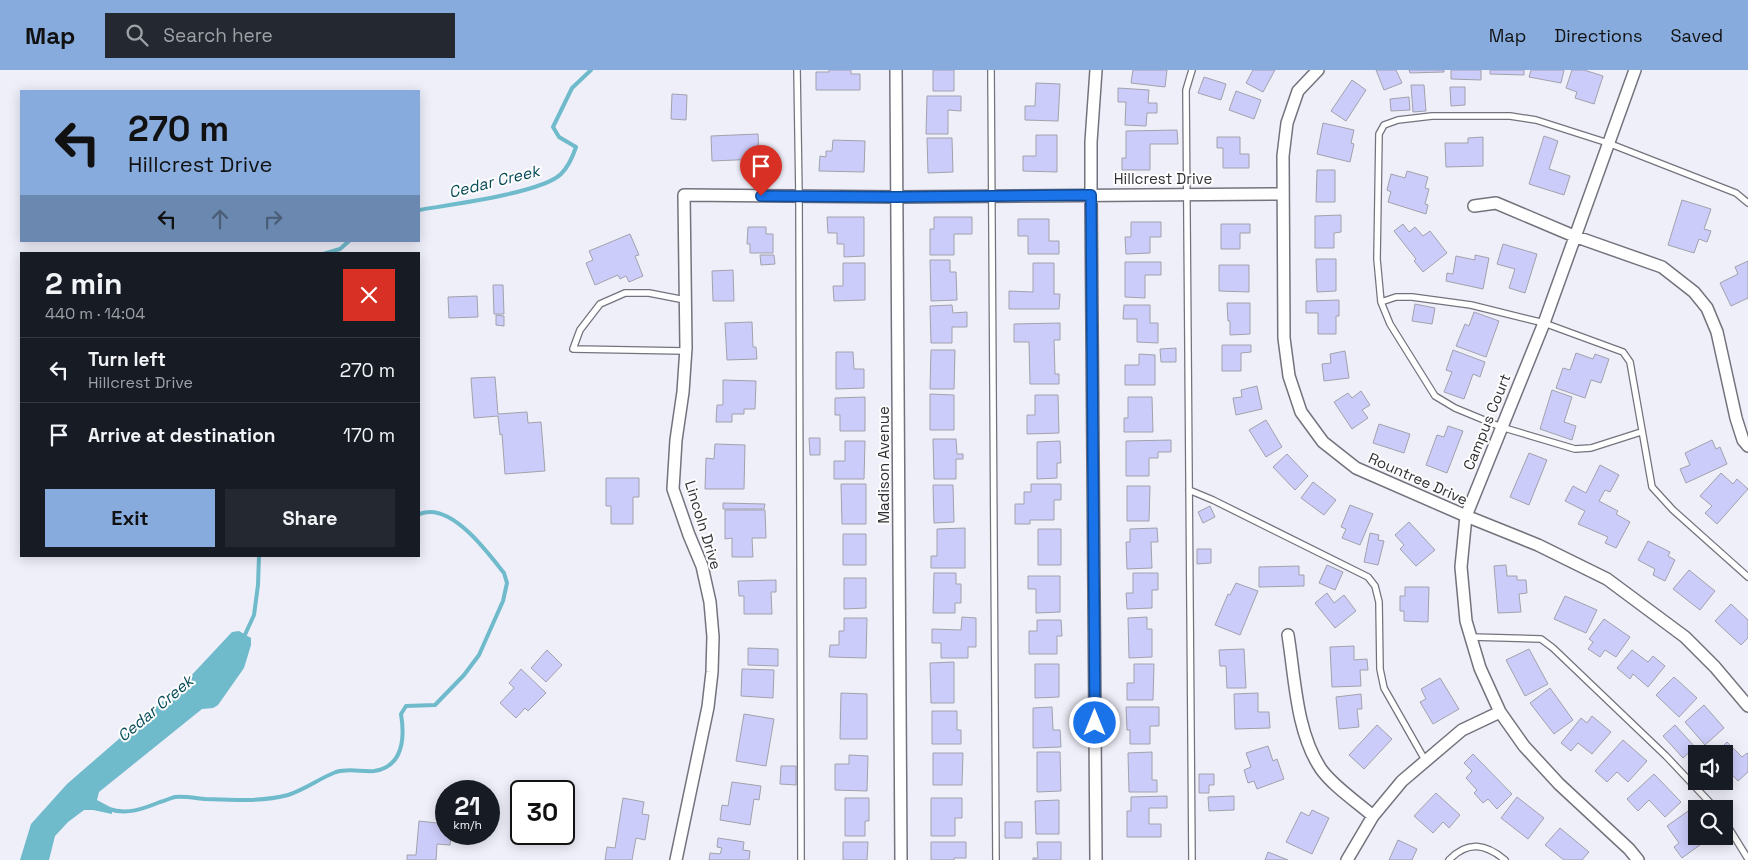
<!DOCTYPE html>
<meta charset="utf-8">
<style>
:root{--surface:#171b24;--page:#242831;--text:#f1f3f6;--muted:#9ea1a6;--line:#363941;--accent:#86abdc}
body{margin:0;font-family:"Space Grotesk",sans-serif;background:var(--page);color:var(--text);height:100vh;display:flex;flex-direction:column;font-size:19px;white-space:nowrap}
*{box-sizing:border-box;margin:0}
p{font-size:16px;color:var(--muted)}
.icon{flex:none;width:28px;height:28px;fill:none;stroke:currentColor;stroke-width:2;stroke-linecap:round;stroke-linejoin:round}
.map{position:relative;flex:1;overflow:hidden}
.sheet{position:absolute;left:20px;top:182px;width:400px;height:305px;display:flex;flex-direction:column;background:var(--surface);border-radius:0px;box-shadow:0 2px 12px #0003}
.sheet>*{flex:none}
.top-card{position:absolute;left:20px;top:20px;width:400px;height:152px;border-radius:0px;box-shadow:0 2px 12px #0003;background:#86abdc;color:#111;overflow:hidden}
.buttons{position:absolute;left:1688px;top:675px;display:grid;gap:10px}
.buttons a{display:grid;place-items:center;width:45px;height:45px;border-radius:0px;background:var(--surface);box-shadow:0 2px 12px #0003;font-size:25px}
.speed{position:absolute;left:435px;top:710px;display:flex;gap:10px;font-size:25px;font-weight:700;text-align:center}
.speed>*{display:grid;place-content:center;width:65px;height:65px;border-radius:50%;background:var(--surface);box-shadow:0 2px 12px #0003;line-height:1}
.speed small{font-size:12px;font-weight:400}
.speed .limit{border:2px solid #111;border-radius:8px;background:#fff;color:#111}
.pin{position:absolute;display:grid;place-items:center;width:42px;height:42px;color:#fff;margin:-51px -21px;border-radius:50% 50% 50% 0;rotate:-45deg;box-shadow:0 0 5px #0007}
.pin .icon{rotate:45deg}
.me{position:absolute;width:55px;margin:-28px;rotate:0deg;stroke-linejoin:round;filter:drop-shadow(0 0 4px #0008)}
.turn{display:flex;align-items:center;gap:18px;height:105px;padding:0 25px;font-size:22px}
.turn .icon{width:65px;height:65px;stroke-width:2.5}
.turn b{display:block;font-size:35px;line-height:42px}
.lanes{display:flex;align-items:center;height:48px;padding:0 25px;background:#0003;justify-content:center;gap:25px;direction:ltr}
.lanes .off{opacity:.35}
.round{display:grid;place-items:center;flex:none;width:52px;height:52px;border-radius:0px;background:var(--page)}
.overview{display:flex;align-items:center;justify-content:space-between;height:85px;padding:0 25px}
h1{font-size:30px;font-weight:700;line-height:38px}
.action{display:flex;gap:10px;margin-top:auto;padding:10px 25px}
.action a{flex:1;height:58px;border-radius:0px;background:var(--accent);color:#111;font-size:20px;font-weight:700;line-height:58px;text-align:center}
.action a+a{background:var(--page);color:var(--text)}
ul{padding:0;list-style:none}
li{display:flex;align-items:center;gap:15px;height:65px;padding:0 25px;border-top:1px solid var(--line)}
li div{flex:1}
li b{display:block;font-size:19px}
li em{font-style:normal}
header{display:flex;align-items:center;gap:30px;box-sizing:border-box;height:70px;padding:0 25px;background:var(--accent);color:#111}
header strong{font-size:24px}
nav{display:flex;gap:28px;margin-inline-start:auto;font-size:18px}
.search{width:350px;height:45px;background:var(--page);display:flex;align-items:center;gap:12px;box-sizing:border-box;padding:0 18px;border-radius:0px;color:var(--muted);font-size:19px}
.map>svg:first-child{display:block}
.water{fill:#6fbacb}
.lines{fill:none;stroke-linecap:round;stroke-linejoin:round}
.stream{stroke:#6fbacb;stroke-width:4}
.building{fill:#ccccfa;stroke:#a1a2ac}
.service-casing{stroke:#73737d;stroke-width:8}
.minor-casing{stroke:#73737d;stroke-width:14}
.service{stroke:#fff;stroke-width:5.5}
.minor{stroke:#fff;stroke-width:11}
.route-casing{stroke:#114b97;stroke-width:12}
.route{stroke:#1a73e8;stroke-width:9}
.labels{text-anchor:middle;stroke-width:4;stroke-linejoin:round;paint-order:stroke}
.street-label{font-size:15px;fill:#303034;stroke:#fdfdfd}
.water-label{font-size:16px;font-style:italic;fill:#074c59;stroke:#fdfdfd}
</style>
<header>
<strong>Map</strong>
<div class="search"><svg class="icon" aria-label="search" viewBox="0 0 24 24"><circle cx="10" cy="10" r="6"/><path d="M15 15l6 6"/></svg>Search here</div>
<nav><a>Map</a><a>Directions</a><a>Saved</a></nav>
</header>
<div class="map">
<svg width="1748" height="790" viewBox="0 0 1748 790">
<rect width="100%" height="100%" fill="#efeffa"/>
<path class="water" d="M239 561 251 568V575L244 598 218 635 213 638 202 639 99 722 97 730 112 738V744L93 740H84L68 752 55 766 49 790H20L31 754 67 714 188 609 232 562Z"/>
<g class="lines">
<path class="stream" d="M419 140C448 135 542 123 561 104 568 97 573 86 576 77L559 67 553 57 572 18 591 0
M323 184 340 179 349 171
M243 569 254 545 258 515 259 486
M109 739C127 745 143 739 160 732 165 731 170 728 175 727 184 726 195 728 205 729 232 730 262 732 288 725 306 719 320 708 336 702 348 698 362 702 374 701 403 697 405 668 401 644L406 636 435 635 464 605 479 585 503 531 507 513 504 503C488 483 458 442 430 442 427 442 422 443 419 444"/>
</g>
<path class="building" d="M829 0H851V4H860V20H816V2H829Z
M933 0H954V21H933Z
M1133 0H1167L1165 17 1131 13Z
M1253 0H1275L1263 22 1246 13Z
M1376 0H1396L1402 13 1384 20Z
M1409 0H1444V2L1410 3Z
M1451 0H1481V10L1451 9Z
M1490 0H1524V5L1490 4Z
M1531 0H1564L1561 13 1529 7Z
M1572 0H1584L1603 6 1594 34 1575 28 1577 22 1566 18Z
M1204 7 1226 14 1221 30 1198 23Z
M1352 10 1366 20 1346 51 1331 41Z
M1036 13 1060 14 1058 51 1025 50V36H1035Z
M1411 15H1424L1426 41 1413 42Z
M1450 17H1465V35L1451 36Z
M1118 18 1149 20 1148 33H1157V43H1147L1146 56 1125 55 1126 32H1118Z
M1236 21 1261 30 1254 49 1229 40Z
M672 24 687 25 686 50 671 49Z
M927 26H961V41L948 40V64H926Z
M1409 27 1410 40 1391 41 1390 29Z
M1323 53 1354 60 1351 73 1354 74 1350 92 1317 84Z
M1177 60 1178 74H1150V100H1122V88H1126V61Z
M758 64 759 89 712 91 711 66Z
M1036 65H1057V102L1023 101V86H1036Z
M1544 66 1558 71 1549 99 1570 106 1564 125 1529 114Z
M1217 67H1240V84H1249V98H1223V78H1217Z
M1483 67V96L1446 97 1445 73H1468V68Z
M927 68H952L953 102 928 103Z
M833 70 865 71 864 102 819 101 820 86 826 87V81H832Z
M1317 100H1335V132H1316Z
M1407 101 1428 107 1425 118 1429 119 1425 134 1428 135 1426 144 1388 132 1391 122 1387 120 1391 104 1405 108Z
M1682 130 1711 139 1704 159 1711 161 1707 172 1699 169 1694 183 1668 175Z
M1341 145V162L1334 163V178H1315V146Z
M827 147H864V186L844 187V174H837V163H828Z
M934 147H972V164H954V185H930V159H934Z
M1018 149H1049V171H1059V184H1028V166H1018Z
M1131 152H1161V167H1150V183L1126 184 1125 167H1131Z
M1221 154H1250V163H1240V179H1221Z
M1403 154 1409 162 1415 157 1423 166 1430 161 1447 183 1423 202 1414 191 1416 189 1394 161Z
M748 157H766V164H773V183H750V174H747Z
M630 164 639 185 635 186 643 206 629 212 626 206 620 209 618 205 595 215 586 193 593 190 589 181Z
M1503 174 1537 184 1525 223 1509 218 1515 199 1497 194Z
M760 185H774L775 194 761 195Z
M1475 185 1489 188 1483 219 1446 211 1447 203 1453 204 1456 186 1475 190Z
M1316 189H1336V221L1317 222Z
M930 190H950V202H956L957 230 931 231Z
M1748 191V228L1731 236 1720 213 1738 204 1735 197Z
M1125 192H1161V205H1145V228L1125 227Z
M843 193H865V230L834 231 833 216H843Z
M1033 193H1054V224H1060L1059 239H1009V221L1033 222Z
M1219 195H1249V222L1219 221Z
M733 200 734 231H713L712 201Z
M493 215H503L504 244H494Z
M477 226 478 247 449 248 448 227Z
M1339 230V246H1336V264H1318V243H1306V231Z
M1227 233H1250V264L1230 265V251H1228Z
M1415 234 1435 238 1432 254 1412 251Z
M952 235 953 243 967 242V257H952V273H931L930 236Z
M1124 235H1150V253H1158V273L1137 272V249H1123Z
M1474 242 1499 251 1486 287 1456 276 1465 254 1469 256Z
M496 245 504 246V256L496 255Z
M752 252 753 277H756L757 289 727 290 725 253Z
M1060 253V270H1054L1055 304H1059V314H1030L1029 272H1014V254Z
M1222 275H1251V282L1241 283V301H1222Z
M1176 278V292H1161L1160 279Z
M931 280H955L954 319H930Z
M1453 280 1485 292 1480 307 1473 304 1464 329 1444 322 1452 302 1446 300Z
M1345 281 1349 308 1324 311 1322 294 1331 293 1330 284Z
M836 282H853L854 299H864V318L836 319Z
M1576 283 1593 289 1595 284 1609 289 1601 313 1591 310 1585 328 1556 318 1563 298 1570 300Z
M1139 284 1155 285V315H1125V295H1139Z
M495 307 498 344 527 342 528 353 541 352 545 401 505 404 502 364 500 365 498 346 474 348 471 308Z
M723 310 756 311 755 339H744V344H732V352H716L717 335H723Z
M1257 316 1262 339 1236 345 1233 328 1242 327 1241 320Z
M1552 320 1572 327 1564 352 1576 356 1572 370 1540 359Z
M1361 321 1370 335 1362 340 1368 348 1352 359 1334 332 1348 323 1352 328Z
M930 324 954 325V360H930Z
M1035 325H1058L1059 363 1027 364V345H1035Z
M865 327V361H840V345H835V328Z
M1128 327H1152L1153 362H1124V348H1128Z
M1266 350 1282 377 1266 387 1249 360Z
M1379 354 1410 364 1404 383 1373 373Z
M1448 356 1463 361 1447 403 1426 395 1437 365 1444 367Z
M809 368H820V385H810Z
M933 369H956L957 384H963V389H956V409H934Z
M1171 370V382H1158V388H1149V406H1126V371Z
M1712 370 1716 379 1720 377 1727 394 1686 413 1680 399 1690 395 1685 383Z
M845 371H865L864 409H834V391H845Z
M1060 371 1061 393H1057V408L1037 409V372Z
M715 374 745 375 744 419H705L706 388 714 389Z
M1529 383 1547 390 1529 435 1510 427Z
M1287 384 1308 406 1295 420 1273 397Z
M1600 395 1619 405 1610 422 1605 420 1599 431 1618 441 1616 444 1630 452 1616 478 1605 473 1608 467 1578 454 1585 441 1565 431 1573 416 1586 423Z
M1721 403 1733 414 1737 409 1748 419 1717 454 1705 443 1712 436 1700 426Z
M606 408H639V427H633V454H611V436H606Z
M1313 412 1336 430 1324 445 1301 428Z
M841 414H866V454H842Z
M1031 414H1061V430H1054V450H1030V454H1015V434H1024V422H1031Z
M933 415H953L954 452 934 453Z
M1127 416H1150L1149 451H1127Z
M723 433 765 434 764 439H723Z
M1350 435 1373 444 1360 475 1342 468 1346 459 1341 457Z
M1210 436 1215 447 1203 453 1198 442Z
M725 440H765L766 468H752L753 487H732V468L725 469Z
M1409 452 1435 480 1416 496 1400 479 1404 475 1395 465Z
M965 458V498H931V486H937V459Z
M1157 458 1158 472H1151L1152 498 1127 499 1126 472H1130V459Z
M1038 459H1061V495H1038Z
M1370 463 1379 465 1378 470 1384 471 1378 495 1364 492Z
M843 464H866V495H843Z
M1648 471 1670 482 1668 486 1675 490 1665 511 1653 505 1655 499 1638 490Z
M1197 479H1211V493L1197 494Z
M1327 495 1343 502 1335 520 1319 513Z
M1506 495 1507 506H1517V510H1526L1527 523 1519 524 1521 542 1498 543 1494 496Z
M1299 496V505H1304V516L1259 517V497Z
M1689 500 1715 521 1700 540 1673 519Z
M934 503H956V514H961V533H955V543H933Z
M1133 503H1158V520H1152V538L1127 539 1126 523H1133Z
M1028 506H1060V542L1036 543V519H1028Z
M844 508H866V538L844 539Z
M776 510V522H771L772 544H744V526H739L738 511Z
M1236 513 1258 521 1240 565 1215 555 1228 524 1230 525Z
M1405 517H1429L1428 552 1404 551V541H1400V526H1405Z
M1327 523 1334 533 1344 525 1356 541 1335 558 1315 533Z
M1565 526 1597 540 1586 563 1554 549Z
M1731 534 1748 550V568L1741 575 1715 551Z
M962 547 976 548V577H968V588H941V573H932V559L961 560Z
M1147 547V559H1152V587L1129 588 1128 548Z
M844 548H867L866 588 829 587 830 575H839V561H844Z
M1604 549 1630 567 1616 587 1605 580 1600 587 1588 579 1593 572 1589 569Z
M1037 550H1061L1062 566H1057V584H1029V561H1037Z
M1354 576V590L1367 589 1368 600H1360L1361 616 1332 617 1330 577Z
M748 578 778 579V596L748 595Z
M1244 579 1246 618H1227L1226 596H1220L1219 580Z
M1529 579 1548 614 1525 626 1506 590Z
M547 580 562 595 546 612 531 598Z
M1632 580 1648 592 1653 586 1665 596 1648 617 1633 604 1630 609 1617 598Z
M954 592V633H931L930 593Z
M1035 594H1059V627L1035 628Z
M1134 594H1154L1153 630H1127V613H1134Z
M521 599 546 623 528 641 525 638 516 648 500 633 514 618 509 613Z
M742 599 774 600 773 628 741 626Z
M1674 607 1697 628 1679 647 1656 625Z
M1440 608 1459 639 1433 654 1420 632 1426 629 1421 619Z
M1550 618 1573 650 1554 664 1530 633Z
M841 623 867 624V669H840Z
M1258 623V642H1269L1270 658 1235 659 1234 624Z
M1361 624 1362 639H1357L1359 657 1339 659 1336 627Z
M1704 635 1724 658 1705 675 1685 652Z
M1052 637 1053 660H1060L1061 677 1033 678V638Z
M1126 637H1159V656H1150V674H1130V660H1127Z
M932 641H957V660H961V674H932Z
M744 644 774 649 766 696 736 691Z
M1592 646 1611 662 1592 684 1578 673 1571 681 1561 673 1581 648 1587 653Z
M1377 655 1392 669 1364 699 1349 685Z
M1675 655 1695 677 1683 688 1663 666Z
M1623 670 1647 691 1628 712 1617 702 1607 712 1595 701Z
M1727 672 1742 687 1747 683 1748 684V702L1738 711 1724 696V684H1715Z
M1268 676 1273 691 1277 689 1284 709 1257 719 1254 711 1248 713 1244 700 1251 697 1246 683Z
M1037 682H1060L1061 721 1037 722Z
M1152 682V710H1157V722H1129L1128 683Z
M933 683H963L962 715H933Z
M1473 684 1512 724 1497 739 1488 729 1483 733 1474 723 1477 720 1466 708 1472 701 1464 693Z
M849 685 868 686 867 721 835 720V694H849Z
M781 696H796V715L780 714Z
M1199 704H1214V715H1209V723H1199Z
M1654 704 1681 732 1665 747 1649 730 1638 741 1627 729Z
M732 712 761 716 759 730 754 729 750 755 720 750 722 735 728 736Z
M1436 723 1460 745 1449 758 1443 752 1433 763 1414 746Z
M1167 726V738H1149V754H1161V767H1127V741H1131V727Z
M1234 726V740L1209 741 1208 727Z
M1517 727 1544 748 1528 769 1501 748Z
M623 728 644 732 642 744 649 745 645 770 636 768 632 790H605L607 777 615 778Z
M845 728H869V751H865V766H845Z
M931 728H962V748H955V766H931Z
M1059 730V764H1036L1035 731Z
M1691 739 1696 746V751L1692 755 1696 761V766H1700L1704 772 1682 788 1674 777 1679 773 1667 756Z
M1312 740 1329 748 1312 784 1286 772 1301 742 1309 746Z
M419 751 446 754V764H451L450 775 437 774 436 790H407V785H416Z
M1005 752H1022V768H1005Z
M1560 758 1589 782 1582 790H1564L1545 775Z
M718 768 744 772 743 780 750 781 749 790H709L710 783 720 784 722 778 717 777Z
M1398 770 1417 779 1412 790H1389Z
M843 772H868L867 790H843Z
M931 772H966V788H954V790H931Z
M1037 772H1061V790H1033V788H1038Z
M1268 782 1288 790H1265Z"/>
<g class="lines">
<defs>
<path id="service" d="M797 0 799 126 801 790
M991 0 996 790
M1192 0 1186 20 1192 790
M685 230 649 223H625L600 234 580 260 573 279 685 281
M1381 232 1396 227H1412L1471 235 1544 253 1623 282 1630 292 1652 417 1673 440 1748 507
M1641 362 1591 378 1575 379 1501 357 1455 338 1435 326 1390 254 1381 232 1377 189 1379 64 1384 55 1398 50 1432 46H1510L1536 50 1608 73 1736 123 1748 133
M1189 420 1213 430 1368 507 1375 516 1379 532 1380 599 1384 618 1425 690
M1471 567 1541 569 1553 578 1666 686 1716 739
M1724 750 1748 789
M1449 790C1468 770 1486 774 1505 790"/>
<path id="minor" d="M896 0 901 790
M1096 0 1091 72V125L1096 790
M1318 0 1298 21 1287 53 1283 86 1284 268 1289 306 1301 342 1323 372 1356 398 1466 446 1538 475 1607 509 1685 567 1715 597 1748 636
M1635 0 1544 253 1466 446 1461 497 1466 551 1480 598 1500 642 1524 676 1559 714 1629 779 1638 790
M1474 136 1496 133 1574 166 1662 197 1694 222 1707 238 1717 262 1736 348 1743 370 1748 376
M1288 565C1295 608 1296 662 1321 699 1333 716 1357 732 1373 746
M676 790 708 637 712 602 713 567 710 532 702 496 689 465 673 419 676 370 683 322 686 278 684 125 897 127 1283 124
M1347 790 1373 746 1402 711 1462 660 1500 642"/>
</defs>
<use href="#service" class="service-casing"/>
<use href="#minor" class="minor-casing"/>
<use href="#service" class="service"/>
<use href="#minor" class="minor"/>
</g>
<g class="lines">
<defs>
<path id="route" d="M761 126 897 127 1091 125 1095 653"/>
</defs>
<use href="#route" class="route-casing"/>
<use href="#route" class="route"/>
</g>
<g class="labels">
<g class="street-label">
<text x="1163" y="114">Hillcrest Drive</text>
<text transform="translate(1487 352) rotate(-68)" y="5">Campus Court</text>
<text transform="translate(884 395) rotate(-90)" y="5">Madison Avenue</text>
<text transform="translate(1418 409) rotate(24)" y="5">Rountree Drive</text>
<text transform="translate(703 455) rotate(73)" y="5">Lincoln Drive</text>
</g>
<g class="water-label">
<text transform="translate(494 111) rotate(-14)" y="6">Cedar Creek</text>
<text transform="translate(155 638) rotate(-40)" y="6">Cedar Creek</text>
</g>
</g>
</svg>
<div class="buttons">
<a><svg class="icon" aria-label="sound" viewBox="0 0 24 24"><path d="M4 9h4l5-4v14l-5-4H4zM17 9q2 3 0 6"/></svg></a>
<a><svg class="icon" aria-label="search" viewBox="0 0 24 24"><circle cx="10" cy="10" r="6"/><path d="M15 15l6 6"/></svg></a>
</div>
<div class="speed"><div>21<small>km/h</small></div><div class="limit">30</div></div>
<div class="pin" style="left:761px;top:126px;background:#d93025"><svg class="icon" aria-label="arrive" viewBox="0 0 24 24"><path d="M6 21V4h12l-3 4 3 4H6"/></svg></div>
<svg class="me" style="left:1095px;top:653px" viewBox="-20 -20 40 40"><circle r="17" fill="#1a73e8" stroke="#fff" stroke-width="3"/><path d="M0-11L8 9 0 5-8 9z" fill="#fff"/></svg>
<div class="top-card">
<div class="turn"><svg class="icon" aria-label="left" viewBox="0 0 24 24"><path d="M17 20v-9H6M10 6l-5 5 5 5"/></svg><div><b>270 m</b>Hillcrest Drive</div></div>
<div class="lanes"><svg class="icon" aria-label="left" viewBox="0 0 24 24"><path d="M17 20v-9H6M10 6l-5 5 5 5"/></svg><svg class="icon off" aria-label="ahead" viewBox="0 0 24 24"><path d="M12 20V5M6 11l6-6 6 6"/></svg><svg class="icon off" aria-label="right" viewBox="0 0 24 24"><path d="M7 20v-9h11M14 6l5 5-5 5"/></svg></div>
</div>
<section class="sheet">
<div class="overview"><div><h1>2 min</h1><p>440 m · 14:04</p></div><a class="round" style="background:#d93025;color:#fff"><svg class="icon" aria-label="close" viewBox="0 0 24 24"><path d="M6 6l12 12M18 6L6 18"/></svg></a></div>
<ul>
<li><svg class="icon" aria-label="left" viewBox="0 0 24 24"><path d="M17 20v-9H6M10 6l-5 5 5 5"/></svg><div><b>Turn left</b><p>Hillcrest Drive</p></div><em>270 m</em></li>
<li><svg class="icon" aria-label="arrive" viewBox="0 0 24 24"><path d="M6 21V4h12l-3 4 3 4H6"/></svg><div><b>Arrive at destination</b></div><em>170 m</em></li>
</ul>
<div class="action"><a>Exit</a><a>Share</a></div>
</section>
</div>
